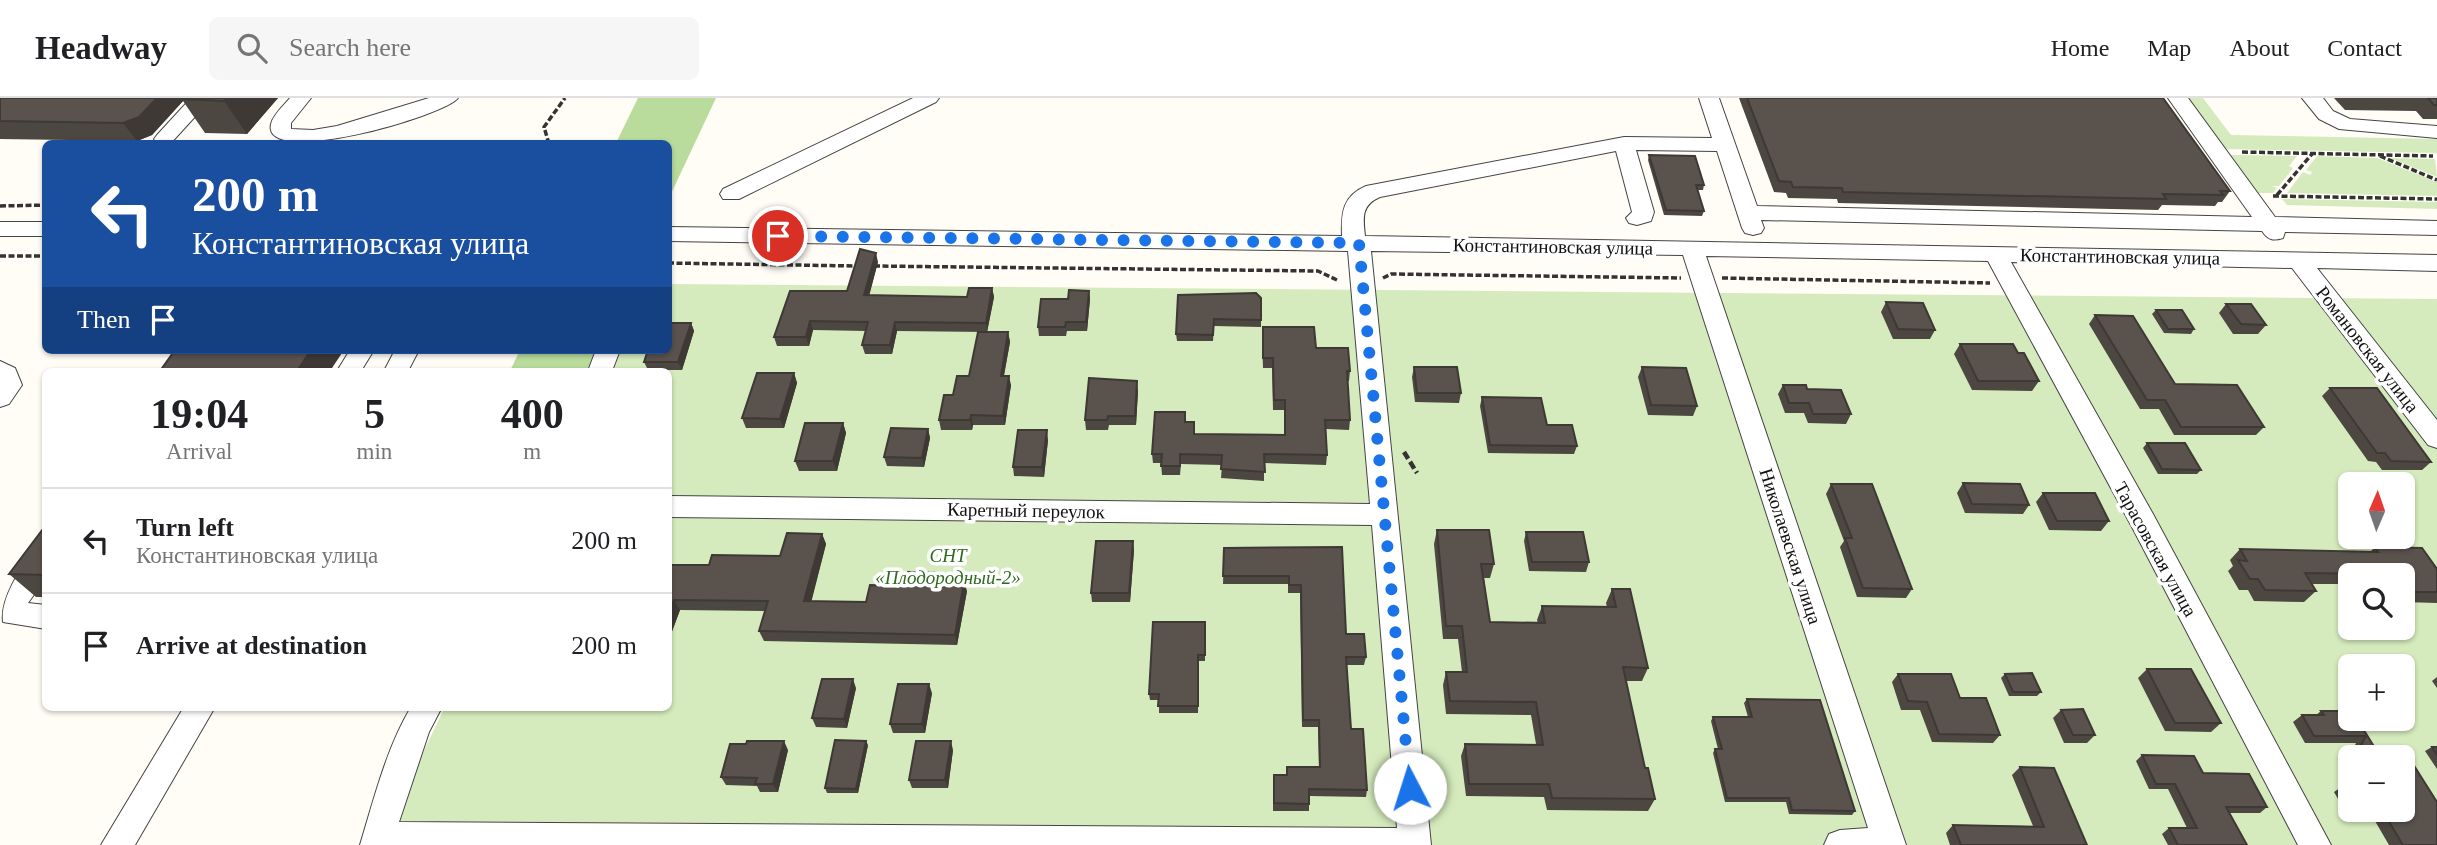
<!DOCTYPE html>
<meta charset="utf-8">
<style>
:root{--surface:#fff;--page:#f6f6f6;--text:#202124;--muted:#757577;--line:#e0e0e0}
body{margin:0;font-family:"Times New Roman",serif;background:var(--page);color:var(--text);height:100vh;display:flex;flex-direction:column;font-size:26px;white-space:nowrap}
*{box-sizing:border-box;margin:0}
p{font-size:23px;color:var(--muted)}
.icon{flex:none;width:38px;height:38px;fill:none;stroke:currentColor;stroke-width:2;stroke-linecap:round;stroke-linejoin:round}
.map{position:relative;flex:1;overflow:hidden}
.sheet{position:absolute;left:42px;top:270px;width:630px;height:343px;display:flex;flex-direction:column;background:var(--surface);border-radius:10px;box-shadow:0 2px 5px #0004}
.sheet>*{flex:none}
.guide{position:absolute;left:42px;top:42px;width:630px;height:214px;border-radius:10px;box-shadow:0 2px 5px #0004;background:#1a4fa0;color:#fff;overflow:hidden}
.needle{width:46px;rotate:2deg}
.tools{position:absolute;left:2338px;top:374px;display:grid;gap:14px}
.tools a{display:grid;place-items:center;width:77px;height:77px;border-radius:10px;background:var(--surface);box-shadow:0 2px 5px #0004;font-size:35px}
.pin{position:absolute;display:grid;place-items:center;width:60px;height:60px;color:#fff;margin:-30px;border:4px solid #fff;border-radius:50%;box-shadow:0 2px 7px #0007}
.me{position:absolute;width:77px;margin:-38px;rotate:355deg;stroke-linejoin:round;filter:drop-shadow(0 0 5px #0008)}
.turn{display:flex;align-items:center;gap:24px;height:147px;padding:0 35px;font-size:32px}
.turn .icon{width:91px;height:91px;stroke-width:2.5}
.turn b{display:block;font-size:49px;line-height:60px}
.then{display:flex;align-items:center;height:66px;padding:0 35px;background:#0003;gap:14px;font-size:26px}
.eta{display:flex;justify-content:space-evenly;align-items:center;height:119px;text-align:center}
.eta b{font-size:42px;font-weight:800;line-height:49px}
ul{padding:0;list-style:none}
li{display:flex;align-items:center;gap:21px;height:105px;padding:0 35px;border-top:2px solid var(--line)}
li div{flex:1}
li b{display:block;font-size:26px}
li em{font-style:normal}
header{display:flex;align-items:center;gap:42px;box-sizing:border-box;height:98px;padding:0 35px;background:var(--surface);border-bottom:2px solid var(--line)}
header strong{font-size:33px}
nav{display:flex;gap:38px;margin-inline-start:auto;font-size:24px}
.search{width:490px;height:63px;background:var(--page);display:flex;align-items:center;gap:18px;box-sizing:border-box;padding:0 24px;border-radius:10px;color:var(--muted);font-size:26px}
.map>svg:first-child{display:block}
.green{fill:#d5ebbd;fill-rule:evenodd}
.forest{fill:#b9dc9c}
.lines{fill:none;stroke-linecap:round;stroke-linejoin:round}
.minor-casing{stroke:#444;stroke-width:2}
.path-far1{stroke:#333;stroke-width:3.5;stroke-dasharray:6 2.5;stroke-linecap:butt}
.path{stroke:#333;stroke-width:4.5;stroke-dasharray:8 3.5;stroke-linecap:butt}
.minor{fill:#fff;fill-rule:evenodd}
.wall{fill:#4d4742}
.shaded-wall{fill:#3f3936}
.building{fill:#5a524d;stroke:#3f3936;stroke-width:2}
.route{stroke:#1a73e8;stroke-width:12;stroke-dasharray:0 21.6}
.labels{text-anchor:middle;stroke-width:7;stroke-linejoin:round;paint-order:stroke}
.street-label{font-size:19px;fill:#111;stroke:#fff}
.park-label{font-size:19px;font-style:italic;fill:#2f6b1f;stroke:#fff}
</style>
<header>
<strong>Headway</strong>
<div class="search"><svg class="icon" aria-label="search" viewBox="0 0 24 24"><circle cx="10" cy="10" r="6"/><path d="M15 15l6 6"/></svg>Search here</div>
<nav><a>Home</a><a>Map</a><a>About</a><a>Contact</a></nav>
</header>
<div class="map">
<svg width="2437" height="747" viewBox="0 0 2437 747">
<rect width="100%" height="100%" fill="#fffdf5"/>
<path class="green" d="M2184 0H2203L2231 37 2437 41V55L2222 51Z
M2227 57 2297 58 2289 68 2293 70 2279 88H2272L2277 90 2273 95H2255Z
M2317 58 2377 60 2437 84V98L2287 95 2303 74 2310 77 2312 74 2306 72Z
M2390 60 2435 61 2437 79Z
M2282 101 2437 104V111L2287 107Z
M669 186 2437 201V747H378L445 609H668V273H606L616 252H668ZM2350 387H2403V439H2350ZM2350 478H2403V530H2350ZM2350 569H2403V621H2350ZM2350 660H2403V712H2350Z"/>
<path class="forest" d="M638 0H716L669 100 668 46 616 45Z
M520 252H596L587 273H510Z"/>
<g class="lines">
<defs>
<path id="minor" d="M191 0H212L171 45H157L154 41 157 37Z
M290 0H311L291 25V31L313 32 337 28 429 0H458C445 18 261 71 271 26 273 17 284 7 290 0Z
M913 0H939L936 4 739 101H723L720 96 723 91Z
M1699 0H1719L1757 108 2252 119 2168 0H2188L2275 119 2437 123V137L2285 134 2283 140C2273 143 2268 142 2262 133L1761 122 1764 130 1761 135 1753 137 1745 135 1742 130 1717 53 1636 52 1654 114 1651 123 1637 127 1629 125 1626 120 1632 114 1616 53 1380 99C1361 107 1363 120 1365 138L2437 157V173L2317 170 2437 322V350L2428 347 2292 170 2011 164 2153 416 2331 747H2298L2133 431 1988 163 1706 158 1906 747H1824L1829 736 1840 732 1868 730 1683 157 1371 153 1431 747H360C374 701 386 651 411 609H442L429 634 399 724 1397 730 1372 427 668 419V398L1370 406 1348 153 668 143V129L1342 138C1341 114 1343 98 1366 88L1624 39 1712 40Z
M2302 0H2323L2333 13 2350 21 2437 28V40L2339 31 2319 21Z
M0 124H46V138H0Z
M350 252H374L361 273H337Z
M395 252H419L408 273H384Z
M596 252H620L612 273H588Z
M0 263 15 270 22 287 9 306 0 309Z
M46 446V480L28 505 46 507V531L3 524C0 499 22 469 36 449Z
M184 609H215L135 747H101Z"/>
</defs>
<use href="#minor" class="minor-casing"/>
<path class="path-far1" d="M549 46 544 29 565 0
M2242 54 2433 58
M2380 58 2437 82
M2277 97 2312 56
M2273 98 2437 101
M0 108 46 107
M0 158H46
M668 165 858 168
M874 168 1318 173 1339 183
M1383 180 1391 176 1681 180
M1722 180 1990 185"/>
<path class="path" d="M1404 354 1417 375"/>
<use href="#minor" class="minor"/>
</g>
<path class="wall" d="M0 0H278L247 36 205 35 183 3 152 37 137 43 0 41Z
M1739 0H2163L2230 93 2222 104H2218L2215 108 2162 107 2158 112 1838 105 1837 101 1788 100 1786 95 1774 94Z
M2334 0H2437V21H2423L2416 13 2345 12Z
M1649 57 1704 87 1703 92H1697L1704 113 1702 118 1664 117 1648 62Z
M878 164 869 197 967 199 992 190 994 199 987 234 897 233 892 256H865L862 247 866 233 813 232 809 248H777L774 239 847 193Z
M1089 193 1090 201 1087 233H1067L1066 238H1039L1038 229 1068 201Z
M1261 200V229L1214 228 1213 243H1177L1176 236Z
M1886 204 1935 232 1930 241H1893L1881 214Z
M2226 206 2266 227 2258 236H2233L2219 215Z
M2156 212 2194 231 2191 236 2164 235 2152 216Z
M2095 217 2175 286 2264 329 2256 337H2174L2159 311H2140L2089 226Z
M691 225 694 233 682 272H648L644 264Z
M1008 234 1010 244 1004 278 1011 287 1005 327H973L972 332H941L939 322 953 297Z
M1262 239 1316 250 1350 273 1349 283H1347L1350 322 1349 332 1326 331 1327 357 1326 367 1264 365V383L1221 380 1222 367 1181 366 1180 377H1162L1161 365H1153L1152 356 1186 324 1195 336 1285 337 1284 312H1273L1272 270H1263Z
M1960 246 2018 255 2039 283 2032 293 1972 292 1954 256Z
M1414 269 1461 295 1459 305 1415 304 1412 279Z
M1642 269 1697 308 1693 318 1648 317 1638 279Z
M794 275 797 285 784 330H746L742 320Z
M1783 287 1807 291 1851 316 1846 326 1808 325 1804 315H1785L1778 296Z
M2330 290 2431 364 2422 372H2382L2376 364 2368 363 2322 298Z
M1138 293 1136 327H1109L1108 332H1086L1085 322Z
M1482 299 1547 327 1577 348 1574 356 1488 355 1480 308Z
M843 325 846 335 837 373H799L795 363Z
M928 331 930 340 924 369 887 368 884 359Z
M1048 342 1044 379 1014 378 1013 369Z
M2147 345 2201 372 2197 376H2158L2143 350Z
M1963 385 2029 407 2023 416 1965 415 1957 395Z
M1831 386 1912 491 1906 500 1857 499 1840 449 1844 443 1826 396Z
M2043 395 2109 423 2101 433 2049 432 2036 404Z
M46 427V499H36L9 476Z
M1437 432 1494 466 1490 480H1484L1490 524 1538 525 1537 522 1542 508 1607 509 1606 505 1612 491 1648 570 1642 583H1626L1645 670 1655 701 1648 713 1547 712 1544 699 1466 698 1461 658 1465 646H1536L1531 617 1446 616 1443 587 1446 574H1462L1458 541H1443L1434 446Z
M1526 434 1589 464 1586 474 1529 473 1524 443Z
M822 436 826 446 811 503 866 504 940 475 942 482 967 493 957 547 764 543 759 533 765 513 680 512 668 544V467H709L780 458Z
M1342 449 1346 536 1366 559 1364 567H1347L1351 631 1367 692 1366 699 1309 698V713H1273V684L1287 677V669H1319L1318 629H1302L1300 495H1288V486H1223L1224 450Z
M2375 449 2437 471V505L2403 504V478H2350V486H2311L2316 493 2304 504 2254 503 2248 492H2239L2228 473 2233 468 2230 462 2240 451 2370 454Z
M1134 452 1130 504H1092L1091 495Z
M1205 524V563H1198V615H1159V602H1150L1149 596Z
M2147 571 2221 625 2211 634 2165 633 2138 580Z
M1898 576 1960 600 2000 637 1993 645 1932 644 1920 612H1901L1892 584Z
M2005 576 2041 594 2037 598H2009L2001 580Z
M2437 579V590L2432 583Z
M856 590 847 630 816 629 812 620Z
M932 595 925 635H893L890 626Z
M1747 601 1855 713 1852 717 1789 716 1786 704H1725L1713 655 1715 651H1718L1711 623 1713 619H1748L1744 605Z
M2061 612 2095 637 2087 645H2064L2053 620Z
M2321 613H2350V621H2357L2378 655H2406L2437 704V747H2389L2375 723H2351L2334 694 2344 687H2350V712H2403V660H2350V676L2345 666 2356 645H2305L2293 624 2302 617H2316Z
M868 647 858 695H827L825 690Z
M2432 649H2437V671L2425 653Z
M788 652 778 694H760L757 688 726 687 721 679Z
M953 652 948 690H912L909 682Z
M2142 657 2203 675 2267 709 2260 715H2229L2247 747H2168L2162 736 2169 730H2187L2168 691H2149L2136 663Z
M2020 669 2087 747H1950L1946 735 1953 727 2033 728 2012 677Z"/>
<path class="shaded-wall" d="M157 0H185L182 1 183 3 152 37 137 43 123 25Z
M227 0H278L247 36 224 3Z
M876 155 878 164 867 206 864 197Z
M992 190 994 199 987 234 986 225Z
M1089 193 1090 201 1087 233 1086 224Z
M810 223 813 232 809 248 806 239Z
M895 224 897 233 892 256 890 247Z
M691 225 694 233 682 272 678 264Z
M1008 234 1010 244 1002 287 1001 278Z
M311 252H344L330 273H297Z
M794 275 797 285 784 330 780 321Z
M1009 278 1011 287 1005 327 1003 318Z
M1137 283 1138 293 1136 327 1135 318Z
M971 317 973 327 972 332 970 322Z
M843 325 846 335 837 373 833 363Z
M928 331 930 340 924 369 922 360Z
M1047 332 1048 342 1044 379 1042 369Z
M822 436 826 446 809 513 804 503Z
M1133 443 1134 452 1130 504 1129 495Z
M964 483 967 493 957 547 955 537Z
M674 502 680 512 668 544V517Z
M853 581 856 590 847 630 844 621Z
M929 586 932 595 925 635 922 626Z
M784 643 788 652 778 694 773 686Z
M866 643 868 647 858 695 856 691Z
M951 643 953 652 948 690 945 682Z"/>
<path class="building" d="M0 0H157L139 19 123 25 0 23Z
M183 0H227L224 3 182 1Z
M1747 0H2163L2230 93H2220L2223 97 2163 96 2166 101 1843 94 1842 90 1793 89 1791 84 1779 83Z
M2428 0H2437V7H2434Z
M1649 57 1695 58 1704 87H1696L1704 113 1666 112Z
M860 151 876 155 864 197 967 199 969 190H992L986 225 895 224 890 247H862L868 224 810 223 806 239H774L790 193H847Z
M1069 192 1089 193 1086 224H1066L1065 229H1038L1041 201H1068Z
M1256 195 1261 200V222L1214 221 1213 237 1176 236 1178 197Z
M1886 204 1923 205 1935 232 1898 231Z
M2226 206H2251L2266 227 2241 226Z
M2156 212H2182L2194 231H2168Z
M2095 217 2133 218 2175 286 2237 287 2264 329H2181L2165 302H2147Z
M668 225H691L678 264H644L648 252H668Z
M1263 229H1314L1316 250H1348L1350 273H1347L1350 322H1325L1327 357 1264 356 1265 374 1221 371 1222 357 1180 356V368H1161L1162 356H1152L1155 314H1185V324H1194V336L1285 337V302H1274L1273 260H1263Z
M978 234H1008L1001 278H1009L1003 318 971 317 970 322H939L944 297H953L957 278H969Z
M1960 246H2013L2018 255H2024L2039 283H1978Z
M175 252H311L297 273H160Z
M1414 269H1457L1461 295H1417Z
M1642 269 1686 270 1697 308 1651 307Z
M757 275H794L780 321 742 320Z
M1089 280 1137 283 1135 318H1108L1107 322H1085Z
M1783 287H1806L1807 291 1841 292 1851 316H1813L1809 305H1789Z
M2330 290H2377L2431 364 2391 363 2385 355H2377Z
M1482 299 1541 300 1547 327H1572L1577 348 1490 347Z
M805 325H843L833 363H795Z
M891 330 928 331 922 360 884 359Z
M1018 332H1047L1042 369H1013Z
M2147 345H2185L2201 372 2162 371Z
M1963 385 2020 386 2029 407 1972 406Z
M1831 386H1872L1912 491 1863 490 1845 440H1852Z
M2043 395H2095L2109 423H2057Z
M46 427V477L9 476Z
M1437 432H1489L1494 466H1481L1490 524 1545 525 1542 508 1616 509 1612 491H1630L1648 570 1623 569 1645 670H1648L1655 701 1552 700 1549 686H1469L1465 646 1543 647 1536 604 1450 603 1446 574H1467L1462 528H1446Z
M1526 434H1583L1589 464H1532Z
M787 435 822 436 804 503 866 504 870 487 905 488 908 474 940 475 938 482 964 483 955 537 759 533 768 503 674 502 668 517V467H709L712 457 780 458Z
M1096 443H1133L1129 495H1091Z
M1342 449 1346 536H1364L1366 559H1346L1351 631H1363L1367 692 1309 691V706L1274 705V677H1287V669H1320L1319 622H1303L1301 487H1289V478H1223L1224 450Z
M2375 449 2422 450 2437 471V494H2405L2403 490V478H2394L2393 476 2305 475 2316 493 2265 492 2258 481H2250L2238 462 2247 463 2240 451 2378 454Z
M1153 524H1205V557H1198V608H1158L1159 596H1149Z
M2147 571H2191L2221 625H2175Z
M2032 575 2041 594H2013L2005 576Z
M1898 576H1951L1960 600H1986L2000 637 1939 636 1927 604 1908 603Z
M822 581H853L844 621 812 620Z
M898 586H929L922 626H890Z
M1747 601 1820 602 1855 713 1792 712 1789 700H1727L1715 651H1722L1713 619H1752Z
M2083 611 2095 637H2073L2061 612Z
M2321 613H2350V621H2357L2378 655H2406L2437 704V747H2403L2385 717H2361L2358 712H2403V660H2354L2366 638H2314L2302 617H2324Z
M835 642 866 643 856 691 825 690Z
M747 643H784L773 686H755L757 680 721 679 730 646H746Z
M916 643H951L945 682H909Z
M2432 649H2437V657Z
M2142 657 2194 658 2203 675 2249 676 2267 709H2226L2247 747H2178L2169 730H2197L2175 686H2156Z
M2020 669 2054 670 2087 747H1961L1953 727 2044 729Z
M2344 687H2350V699Z"/>
<g class="lines">
<path class="route" d="M778 138 1359 145 1410 690"/>
</g>
<g class="labels">
<g class="street-label">
<text transform="translate(1553 148) rotate(1)" y="7">Константиновская улица</text>
<text transform="translate(2120 158) rotate(1)" y="7">Константиновская улица</text>
<text transform="translate(2368 251) rotate(52)" y="7">Романовская улица</text>
<text transform="translate(1026 412) rotate(1)" y="7">Каретный переулок</text>
<text transform="translate(1791 448) rotate(72)" y="7">Николаевская улица</text>
<text transform="translate(2156 451) rotate(61)" y="7">Тарасовская улица</text>
</g>
<g class="park-label">
<text x="948" y="464">СНТ<tspan x="948" dy="22">«Плодородный-2»</tspan></text>
</g>
</g>
</svg>
<div class="tools">
<a><svg class="needle" viewBox="-14 -14 28 28"><path d="M0-13l5 13h-10z" fill="#e53935"/><path d="M0 13l5-13h-10z" fill="#757577"/></svg></a>
<a><svg class="icon" aria-label="search" viewBox="0 0 24 24"><circle cx="10" cy="10" r="6"/><path d="M15 15l6 6"/></svg></a>
<a>+</a>
<a>−</a>
</div>
<div class="pin" style="left:778px;top:138px;background:#d93025"><svg class="icon" aria-label="arrive" viewBox="0 0 24 24"><path d="M6 21V4h12l-3 4 3 4H6"/></svg></div>
<svg class="me" style="left:1410px;top:690px" viewBox="-20 -20 40 40"><circle r="19" fill="#fff"/><path d="M0-13L10 11 0 6-10 11z" fill="#1a73e8"/></svg>
<div class="guide">
<div class="turn"><svg class="icon" aria-label="left" viewBox="0 0 24 24"><path d="M17 20v-9H6M10 6l-5 5 5 5"/></svg><div><b>200 m</b>Константиновская улица</div></div>
<div class="then">Then<svg class="icon" aria-label="arrive" viewBox="0 0 24 24"><path d="M6 21V4h12l-3 4 3 4H6"/></svg></div>
</div>
<section class="sheet">
<div class="eta">
<div><b>19:04</b><p>Arrival</p></div>
<div><b>5</b><p>min</p></div>
<div><b>400</b><p>m</p></div>
</div>
<ul>
<li><svg class="icon" aria-label="left" viewBox="0 0 24 24"><path d="M17 20v-9H6M10 6l-5 5 5 5"/></svg><div><b>Turn left</b><p>Константиновская улица</p></div><em>200 m</em></li>
<li><svg class="icon" aria-label="arrive" viewBox="0 0 24 24"><path d="M6 21V4h12l-3 4 3 4H6"/></svg><div><b>Arrive at destination</b></div><em>200 m</em></li>
</ul>
</section>
</div>
